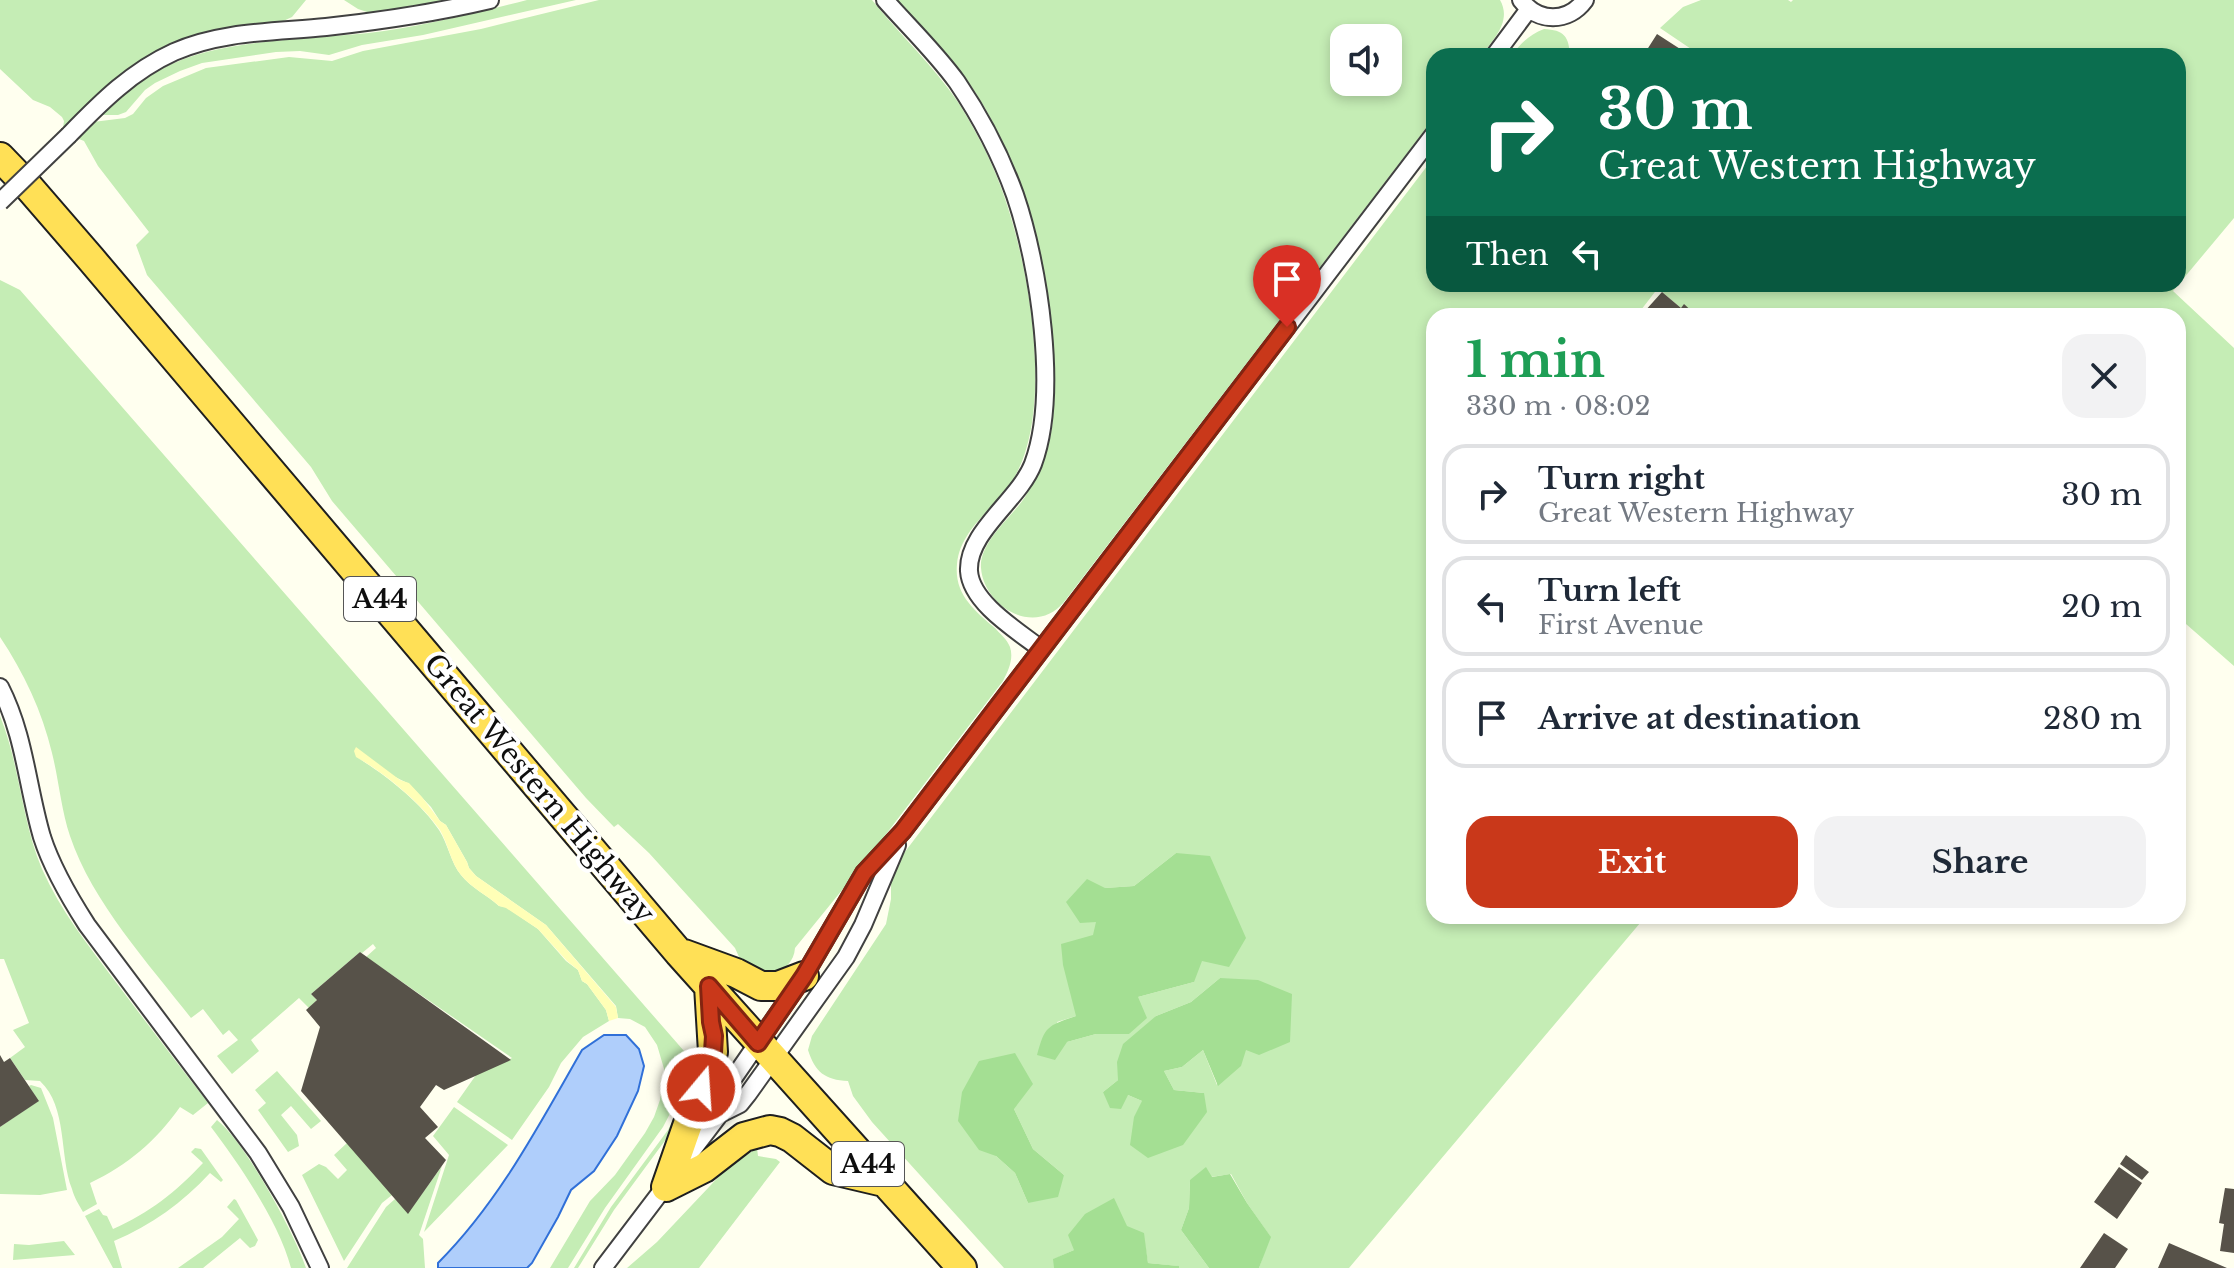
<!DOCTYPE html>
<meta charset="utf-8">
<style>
:root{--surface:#fff;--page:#f2f2f3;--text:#1f2937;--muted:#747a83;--line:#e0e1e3;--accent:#c9381a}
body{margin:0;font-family:"Libre Baskerville",serif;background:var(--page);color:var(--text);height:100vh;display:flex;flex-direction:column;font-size:30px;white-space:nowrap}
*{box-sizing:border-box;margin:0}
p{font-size:26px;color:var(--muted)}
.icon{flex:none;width:44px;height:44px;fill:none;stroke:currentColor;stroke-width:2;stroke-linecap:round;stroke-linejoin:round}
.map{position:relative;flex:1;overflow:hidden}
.drawer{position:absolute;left:1426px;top:308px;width:760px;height:616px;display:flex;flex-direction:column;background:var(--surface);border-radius:24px;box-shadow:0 4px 12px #0003}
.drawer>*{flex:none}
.guide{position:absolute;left:1426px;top:48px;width:760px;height:244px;border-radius:24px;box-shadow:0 4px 12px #0003;background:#0b6e4f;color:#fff;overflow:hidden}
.fabs{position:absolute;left:1330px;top:24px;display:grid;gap:16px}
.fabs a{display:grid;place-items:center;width:72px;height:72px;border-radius:16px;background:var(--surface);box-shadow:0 4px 12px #0003;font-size:40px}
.pin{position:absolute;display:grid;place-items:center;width:68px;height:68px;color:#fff;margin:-82px -34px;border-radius:50% 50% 50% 0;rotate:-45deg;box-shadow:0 0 8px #0007}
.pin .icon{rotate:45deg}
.me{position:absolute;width:88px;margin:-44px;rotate:18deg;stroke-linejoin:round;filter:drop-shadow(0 0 6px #0008)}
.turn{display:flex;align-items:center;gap:28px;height:168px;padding:0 40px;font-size:36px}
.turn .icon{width:104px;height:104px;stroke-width:2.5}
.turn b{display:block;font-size:56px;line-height:68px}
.then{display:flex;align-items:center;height:76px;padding:0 40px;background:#0003;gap:16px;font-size:30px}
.round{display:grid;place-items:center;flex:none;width:84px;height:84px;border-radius:24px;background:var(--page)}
.headline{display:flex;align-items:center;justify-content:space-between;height:136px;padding:0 40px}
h1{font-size:48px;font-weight:800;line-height:60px;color:#1e9e55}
.action{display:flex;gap:16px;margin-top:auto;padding:16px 40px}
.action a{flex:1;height:92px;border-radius:24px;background:var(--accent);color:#fff;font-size:32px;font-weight:800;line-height:92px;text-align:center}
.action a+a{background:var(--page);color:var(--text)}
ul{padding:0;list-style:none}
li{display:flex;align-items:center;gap:24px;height:100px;margin:0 16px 12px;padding:0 24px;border:4px solid var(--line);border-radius:24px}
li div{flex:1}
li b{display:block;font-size:30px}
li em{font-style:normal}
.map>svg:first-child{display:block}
.green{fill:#c5edb5;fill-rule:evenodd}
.forest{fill:#a4df93}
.sand{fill:#ffffb7}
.water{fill:#afcefb;stroke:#3070d8;stroke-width:2}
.building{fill:#575249}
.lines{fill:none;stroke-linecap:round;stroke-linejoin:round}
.minor-casing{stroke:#414141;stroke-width:20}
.trunk-casing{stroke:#1f1f1f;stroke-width:32}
.minor{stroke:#fff;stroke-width:16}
.trunk{stroke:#ffe056;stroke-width:28}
.minor-bridge-casing{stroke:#414141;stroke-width:20;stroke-linecap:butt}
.minor-bridge{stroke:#fff;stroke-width:16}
.route-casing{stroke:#832411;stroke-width:20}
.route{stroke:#c9381a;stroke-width:14}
.labels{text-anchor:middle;stroke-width:8;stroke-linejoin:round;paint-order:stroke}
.shield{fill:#fff;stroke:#565656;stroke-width:2}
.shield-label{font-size:26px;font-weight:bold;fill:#0e0e0e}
.street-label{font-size:28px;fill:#0e0e0e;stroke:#fff}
</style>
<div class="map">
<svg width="2234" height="1268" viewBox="0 0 2234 1268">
<rect width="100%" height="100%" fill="#ffffef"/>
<path class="green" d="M0 0H306L292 17 279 23C249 27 216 28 187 38 137 55 100 92 63 128L64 121 62 117 50 107 33 100 0 69Z
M344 0H453L373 14 358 9Z
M527 0H576L423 35 362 45 329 55 300 51 276 52 202 63 180 71 155 83 145 90 126 112 118 115H99C119 97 139 80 163 68 226 36 313 41 384 31 432 24 479 12 527 0Z
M599 0H872C900 35 933 65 958 102 973 126 987 152 997 177 1026 249 1048 371 1027 446 1023 461 1016 477 1007 489 988 513 960 532 957 564 954 594 974 610 995 628 1000 634 1007 639 1010 647 1014 659 1008 671 1003 681L864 863 795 948C794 962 785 969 773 975L743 966 735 948 649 853 618 824 614 827 586 798 332 501 311 467 147 275 136 245 149 232 98 166 84 141 79 139 74 141 93 122 125 118 133 114 146 98 163 86 206 68 289 57 332 61 363 51 481 29Z
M897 0H1500C1512 21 1494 39 1481 56H1434V118L1064 602C1035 637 984 607 981 568 979 542 1012 517 1025 497 1034 481 1042 464 1047 447 1054 428 1054 407 1054 387 1055 294 1031 189 985 108 962 67 927 35 897 0ZM1344 38H1388V82H1344Z
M1701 0H1788L1791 2 1793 0H2234V218L2173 291 2234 348V666L2178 617V316H1697L1684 305 1681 308 1662 292 1694 284H2178V56H1696L1697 53 1660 28 1683 7Z
M1544 29C1564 30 1569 36 1570 56H1511C1521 43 1529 35 1544 29Z
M1434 157V284H1657L1658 288 1641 310 1648 316H1434V916H1646L1349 1268H1259L1270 1236 1247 1203 1231 1174 1190 1180 1189 1208 1181 1230 1209 1268H1179L1178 1266 1148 1263 1143 1233 1074 1250 1054 1259V1268H1004L872 1122 853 1096 848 1081C825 1080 815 1072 808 1050L812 1036 886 924 891 899V877L901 857ZM1176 853 1194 982 1138 997 1129 1034H1096L1067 1042 1057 1022 1076 1016 1105 888 1134 886ZM1220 978 1217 1085 1203 1050 1182 1067 1164 1071 1174 1090 1204 1093 1142 1101 1128 1095 1103 1092 1118 1080 1156 1016 1191 1002ZM1015 1053 1014 1109 1033 1149 1064 1175 1028 1203 1015 1173 996 1156Z
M0 280 20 290 691 1059 677 1100 663 1127 605 1208 568 1268H550L590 1201 615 1175 645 1133 654 1117 660 1100 665 1072 657 1045 645 1027 630 1019 618 1018 616 1006 546 925 476 876 469 868 467 862 446 825 440 821 431 807 409 784 356 757C385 774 421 803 439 830 448 844 451 863 461 875 471 888 487 895 499 906L506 907 538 929 566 961 578 970 582 981 587 984 606 1010 609 1021 583 1037 561 1063 549 1087 512 1140 457 1102 476 1075 512 1058 366 957 376 948 373 944 362 953 360 952 311 994 317 1000 309 1008 299 998 251 1040 259 1051 232 1074 217 1056 238 1040 229 1030 223 1035 203 1009 191 1018C149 964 92 902 70 836 61 809 59 781 52 753 42 711 24 673 0 637Z
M0 716C20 765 21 819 42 869 60 910 88 945 115 981 146 1022 177 1063 208 1103L193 1115 180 1107C156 1141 128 1165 90 1183L97 1204 83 1212C79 1205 74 1197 72 1189 59 1156 68 1107 40 1081L25 1080 10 1058 25 1047 13 1030 29 1023 4 959H0Z
M277 1071 321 1121 311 1129 291 1106 281 1115 297 1135 299 1146 288 1152 258 1110 266 1103 255 1090Z
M31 1085 41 1088 53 1118 67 1190 40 1195 0 1194V1127L38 1101 29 1086Z
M685 1096 675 1127 614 1210 578 1268H574L611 1207 668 1130Z
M454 1107 508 1145 424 1232 449 1155 433 1136Z
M217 1120C245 1142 294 1232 306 1268H291C279 1222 239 1164 211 1127Z
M347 1143 392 1195 382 1203 344 1261 302 1175 319 1164 326 1167 338 1179 347 1170 334 1155Z
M195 1148 201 1149 223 1180 221 1182 210 1173C182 1203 152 1225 114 1241L122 1268H113L85 1216 99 1209 103 1215 107 1216 113 1229C149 1213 176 1192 203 1163L191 1152Z
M757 1148 758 1156 776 1159 780 1162 699 1268H627L657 1242 726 1169Z
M442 1166 419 1235 423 1239 425 1268H347L386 1207 395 1199 408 1213Z
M234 1199 236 1200 258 1240 255 1246 250 1248 240 1238 203 1268H178L222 1237 239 1219 227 1207Z
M64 1241 75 1255 13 1260 14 1244 29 1245Z"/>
<path class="forest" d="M1176 853 1210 856 1246 938 1229 967 1202 961 1194 982 1138 997 1147 1018 1129 1034H1096L1067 1042 1055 1060 1037 1055C1045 1026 1047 1026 1076 1016L1063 965 1061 944 1093 935 1096 922 1080 923 1066 902 1087 879 1105 888 1134 886Z
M1220 978 1258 980 1292 994 1290 1042 1259 1055 1246 1050 1241 1066 1218 1086 1203 1050 1182 1067 1164 1071 1174 1090 1204 1093 1207 1112 1183 1145 1148 1158 1130 1145 1134 1117 1142 1101 1128 1095 1121 1109 1110 1108 1103 1092 1118 1080 1117 1062 1123 1044 1156 1016 1191 1002Z
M1015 1053 1033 1084 1014 1109 1033 1149 1064 1175 1058 1197 1028 1203 1015 1173 996 1156 979 1150 958 1121 962 1092 979 1061Z
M1206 1167 1212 1177 1230 1174 1247 1203 1271 1237 1259 1268H1209L1181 1230 1189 1208 1190 1180Z
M1114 1198 1127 1226 1144 1233 1148 1263 1179 1266V1268H1054L1053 1259 1074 1250 1068 1235 1085 1214Z"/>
<path class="sand" d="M356 747 400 780 409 783 422 797 440 821 446 825 467 862 469 868 476 876 546 925 616 1007 618 1018 609 1021 606 1010 587 984 582 981 578 970 567 961 538 929 506 908 499 906C487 895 471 888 461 875 451 863 448 844 440 830 421 803 385 773 356 757L354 751Z"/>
<path class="water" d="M604 1035H626L639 1049 644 1066 638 1091 617 1136 594 1171 571 1190 558 1217 532 1263 527 1268H438V1263C499 1202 539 1125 582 1050Z"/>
<path class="building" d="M1657 34 1691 56H1643Z
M1662 292 1681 308 1684 304 1697 316H1648L1644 312Z
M360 952 511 1060 444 1090 436 1085 420 1107 438 1127 425 1138 446 1160 408 1214 301 1091 320 1027 306 1010 317 1000 311 994Z
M0 1055 4 1062 10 1058 39 1101 0 1127Z
M2126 1155 2149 1172 2142 1180 2120 1164Z
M2119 1167 2142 1183 2117 1219 2094 1202Z
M2225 1188 2234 1189V1253L2220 1251 2224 1224 2219 1223Z
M2104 1233 2128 1249 2115 1268H2080Z
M2169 1243 2227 1268H2158Z"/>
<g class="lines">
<defs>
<path id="minor" d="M885 0C909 27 936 53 957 82 980 116 1001 156 1015 195 1039 265 1059 394 1033 464 1019 500 967 532 969 571 971 603 1018 631 1041 649
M1521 0C1538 23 1568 23 1585 0
M1494 56 1529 9
M69 135C101 102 132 71 174 52 221 31 276 32 326 27 381 21 435 13 490 0
M0 687C25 736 27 786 42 837 52 868 69 897 87 925L258 1153 291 1207 320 1268
M720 1114 740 1104 748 1094 846 957 863 925 897 845
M603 1268 720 1114 726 1089 804 976 864 873 903 831 1434 134"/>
<path id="trunk" d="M0 157 27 185 91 259 679 953 962 1268
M684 954 736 973 761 986H778L804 976
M666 1187 704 1168 744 1137 770 1130 780 1132 792 1138 833 1170 884 1182
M666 1187 713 1052 709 986"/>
</defs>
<use href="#minor" class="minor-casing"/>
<use href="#trunk" class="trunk-casing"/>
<use href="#minor" class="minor"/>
<use href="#trunk" class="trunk"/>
<defs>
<path id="minor-bridge" d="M0 202 69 135"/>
</defs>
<use href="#minor-bridge" class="minor-bridge-casing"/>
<use href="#minor-bridge" class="minor-bridge"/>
</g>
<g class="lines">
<defs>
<path id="route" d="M701 1088 713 1052 714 1036 711 1022 709 986 758 1043 804 976 864 873 903 831 1287 327"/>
</defs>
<use href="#route" class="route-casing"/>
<use href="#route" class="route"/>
</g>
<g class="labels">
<g class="shield">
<rect x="344" y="577" width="72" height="44" rx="6"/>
<rect x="832" y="1142" width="72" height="44" rx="6"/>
</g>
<g class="shield-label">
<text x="380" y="608">A44</text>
<text x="868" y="1173">A44</text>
</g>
<g class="street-label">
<text transform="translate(540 788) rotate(50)" y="10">Great Western Highway</text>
</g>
</g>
</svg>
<div class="fabs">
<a><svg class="icon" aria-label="sound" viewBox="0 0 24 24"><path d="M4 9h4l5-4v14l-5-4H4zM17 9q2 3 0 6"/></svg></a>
</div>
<div class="pin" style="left:1287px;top:327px;background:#d93025"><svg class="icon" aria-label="arrive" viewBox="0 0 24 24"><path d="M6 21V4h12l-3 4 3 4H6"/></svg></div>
<svg class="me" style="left:701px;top:1088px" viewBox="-20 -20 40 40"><circle r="17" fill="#c9381a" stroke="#fff" stroke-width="3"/><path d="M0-11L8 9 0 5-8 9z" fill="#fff"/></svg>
<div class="guide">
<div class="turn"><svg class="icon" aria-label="right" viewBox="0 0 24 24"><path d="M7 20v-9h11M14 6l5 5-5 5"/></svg><div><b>30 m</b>Great Western Highway</div></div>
<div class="then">Then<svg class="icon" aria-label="left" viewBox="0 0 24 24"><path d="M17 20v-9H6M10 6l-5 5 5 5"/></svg></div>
</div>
<section class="drawer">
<div class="headline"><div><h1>1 min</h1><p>330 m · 08:02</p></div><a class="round"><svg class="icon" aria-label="close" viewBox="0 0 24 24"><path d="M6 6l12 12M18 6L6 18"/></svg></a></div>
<ul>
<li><svg class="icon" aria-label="right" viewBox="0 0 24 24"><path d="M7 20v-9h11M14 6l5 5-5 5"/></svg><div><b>Turn right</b><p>Great Western Highway</p></div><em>30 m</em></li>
<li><svg class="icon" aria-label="left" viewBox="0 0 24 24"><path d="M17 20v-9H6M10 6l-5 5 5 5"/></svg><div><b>Turn left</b><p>First Avenue</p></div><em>20 m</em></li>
<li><svg class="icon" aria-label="arrive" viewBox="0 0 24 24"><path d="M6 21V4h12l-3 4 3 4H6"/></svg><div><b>Arrive at destination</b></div><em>280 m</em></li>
</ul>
<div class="action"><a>Exit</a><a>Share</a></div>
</section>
</div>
